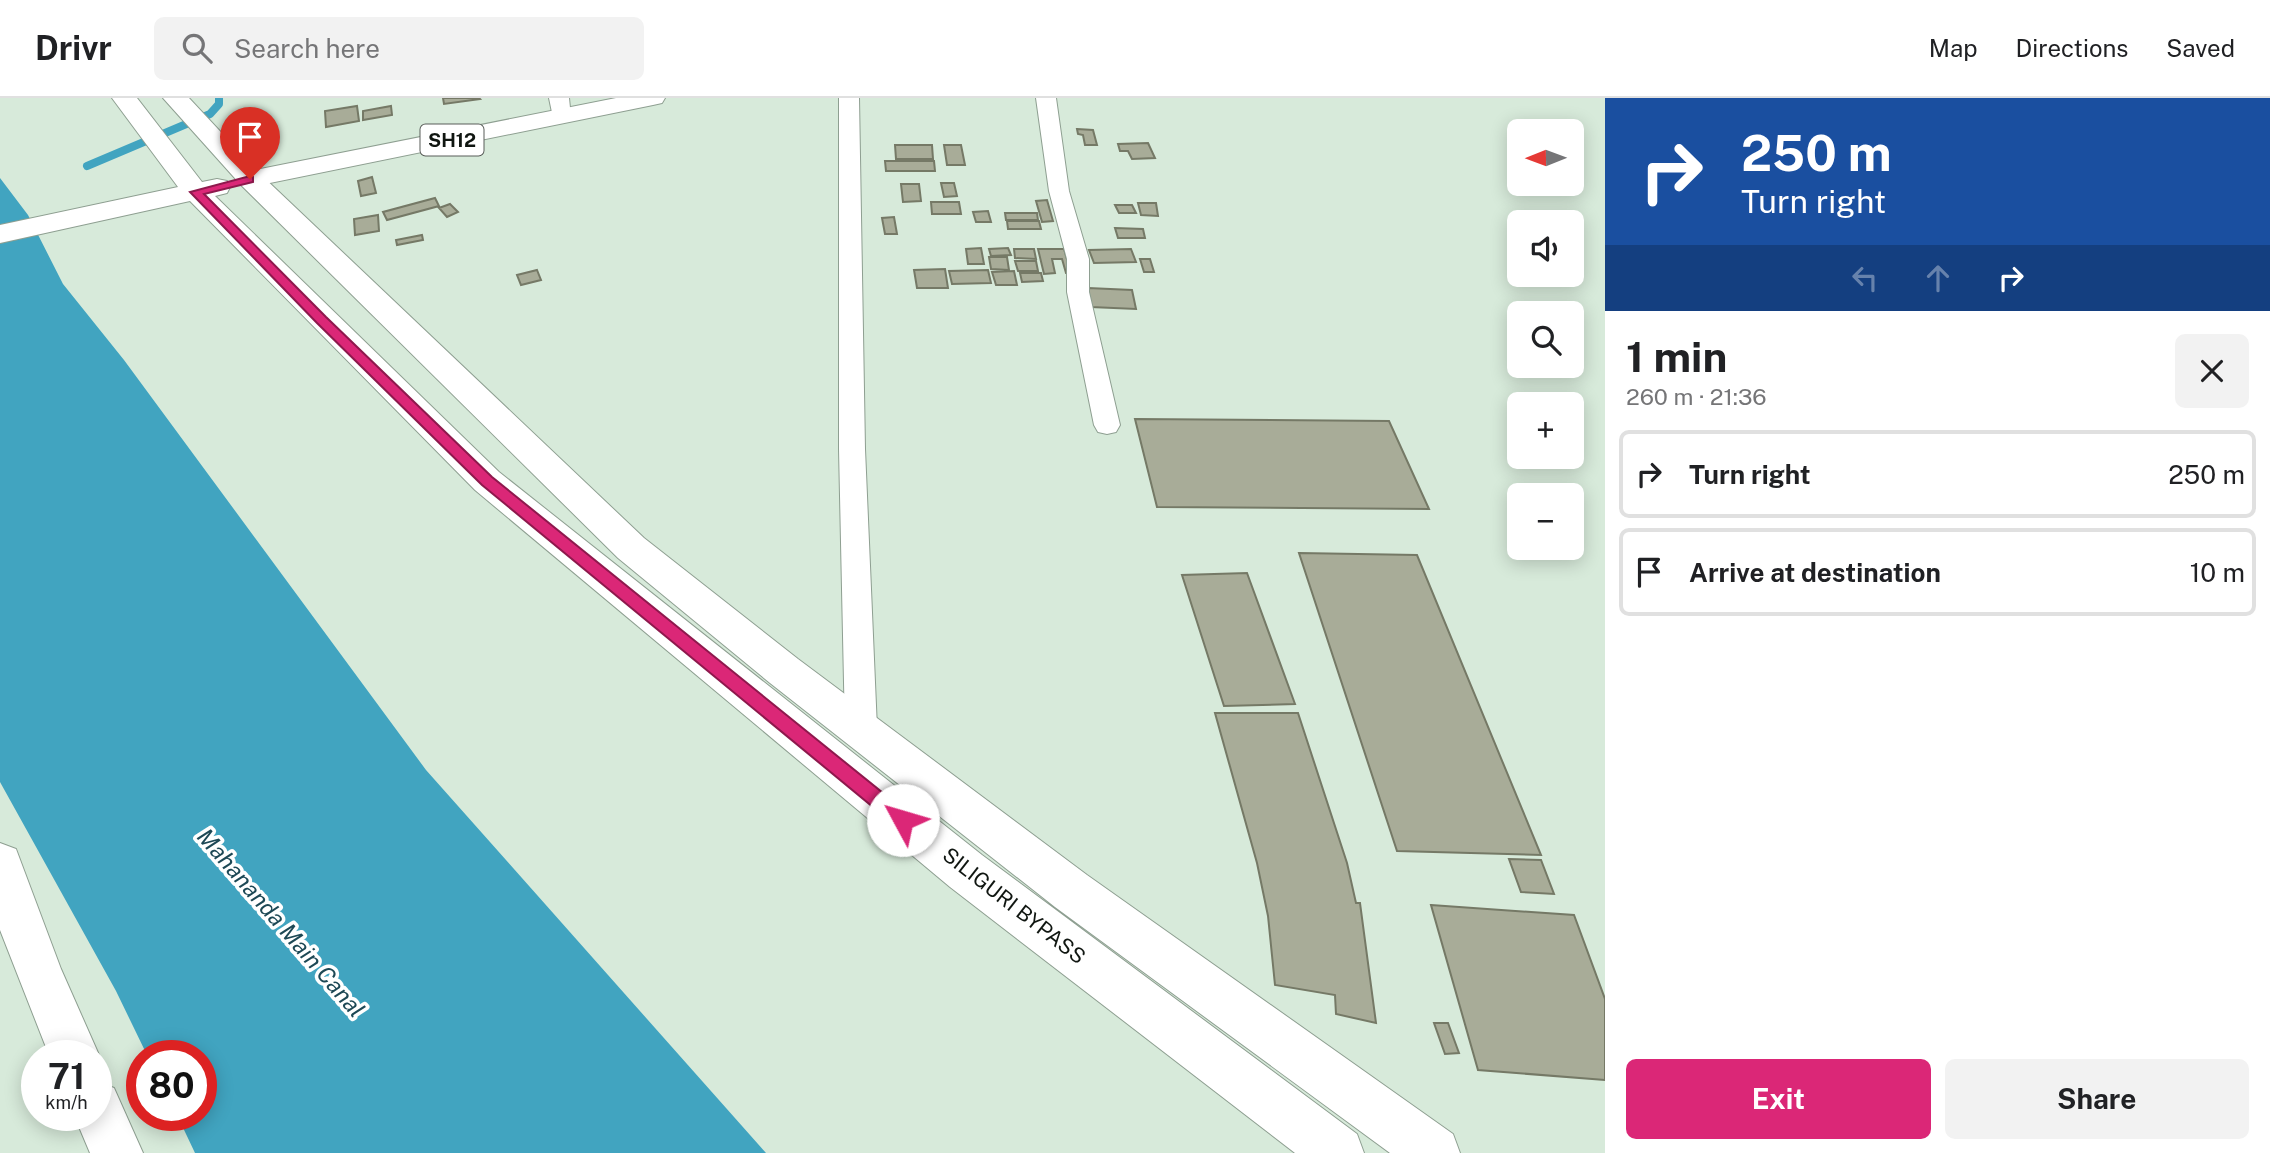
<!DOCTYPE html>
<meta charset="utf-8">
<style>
:root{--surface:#fff;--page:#f2f2f2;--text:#202124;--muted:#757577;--line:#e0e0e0;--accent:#db2777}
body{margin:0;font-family:"Public Sans",sans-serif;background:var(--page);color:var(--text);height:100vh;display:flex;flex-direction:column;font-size:26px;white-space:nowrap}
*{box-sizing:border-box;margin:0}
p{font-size:23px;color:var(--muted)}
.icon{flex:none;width:38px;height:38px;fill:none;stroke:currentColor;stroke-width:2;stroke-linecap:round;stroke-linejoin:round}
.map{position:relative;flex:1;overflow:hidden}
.panel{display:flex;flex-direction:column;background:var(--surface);width:665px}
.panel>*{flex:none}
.hud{background:#1a4fa0;color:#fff;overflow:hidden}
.needle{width:46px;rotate:269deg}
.controls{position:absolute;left:1507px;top:21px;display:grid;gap:14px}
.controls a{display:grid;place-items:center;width:77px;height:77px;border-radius:10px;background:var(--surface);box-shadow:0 4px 18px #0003;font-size:35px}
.speed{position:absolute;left:21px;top:942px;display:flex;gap:14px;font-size:35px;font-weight:700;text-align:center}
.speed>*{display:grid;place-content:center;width:91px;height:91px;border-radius:50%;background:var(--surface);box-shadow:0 4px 18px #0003;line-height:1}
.speed small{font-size:18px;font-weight:400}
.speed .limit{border:10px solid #d22;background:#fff;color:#111}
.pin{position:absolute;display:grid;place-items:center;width:60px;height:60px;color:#fff;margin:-72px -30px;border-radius:50% 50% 50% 0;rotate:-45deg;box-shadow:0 0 7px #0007}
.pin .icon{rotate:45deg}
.me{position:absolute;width:77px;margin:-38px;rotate:309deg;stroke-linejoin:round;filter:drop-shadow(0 0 5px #0008)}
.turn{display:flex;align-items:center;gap:24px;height:147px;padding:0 21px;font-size:32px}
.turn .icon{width:91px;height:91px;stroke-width:2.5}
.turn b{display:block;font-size:49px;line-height:60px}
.lanes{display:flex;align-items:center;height:66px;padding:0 21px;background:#0003;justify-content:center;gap:35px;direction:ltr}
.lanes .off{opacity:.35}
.round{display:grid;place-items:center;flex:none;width:74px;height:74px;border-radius:10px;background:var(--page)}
.summary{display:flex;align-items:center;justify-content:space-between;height:119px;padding:0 21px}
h1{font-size:42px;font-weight:700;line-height:52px}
.button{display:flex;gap:14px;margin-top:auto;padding:14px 21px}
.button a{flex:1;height:80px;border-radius:10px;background:var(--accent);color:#fff;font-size:28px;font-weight:700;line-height:80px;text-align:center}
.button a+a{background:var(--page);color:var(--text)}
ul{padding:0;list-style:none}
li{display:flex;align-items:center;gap:21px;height:88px;margin:0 14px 10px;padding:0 7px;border:4px solid var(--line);border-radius:10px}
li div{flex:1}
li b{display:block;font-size:26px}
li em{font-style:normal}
header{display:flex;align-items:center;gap:42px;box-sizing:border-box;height:98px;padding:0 35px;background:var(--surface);border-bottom:2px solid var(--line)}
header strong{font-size:33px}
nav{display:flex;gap:38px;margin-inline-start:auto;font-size:24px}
.search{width:490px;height:63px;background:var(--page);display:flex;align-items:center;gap:18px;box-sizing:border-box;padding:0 24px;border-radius:10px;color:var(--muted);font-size:26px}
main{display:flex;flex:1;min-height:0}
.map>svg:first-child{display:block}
.water{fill:#41a4c0}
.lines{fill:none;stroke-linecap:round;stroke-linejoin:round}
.stream{stroke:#41a4c0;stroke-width:8}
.building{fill:#a8ac98;stroke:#757966;stroke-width:2}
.minor-casing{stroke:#8e9f91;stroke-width:2}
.tertiary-casing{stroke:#8e9f91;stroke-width:2}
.primary-casing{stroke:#8e9f91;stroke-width:2}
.trunk-casing{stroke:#8e9f91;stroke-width:2}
.minor{fill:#fff;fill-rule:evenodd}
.tertiary{fill:#fff;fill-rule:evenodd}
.primary{fill:#fff;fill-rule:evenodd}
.trunk{fill:#fff;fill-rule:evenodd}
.route{fill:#db2777;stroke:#8e194d;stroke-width:2}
.labels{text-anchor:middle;stroke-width:7;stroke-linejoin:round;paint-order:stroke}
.shield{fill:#fff;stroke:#585c58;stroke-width:2}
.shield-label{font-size:19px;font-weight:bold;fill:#101611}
.street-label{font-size:21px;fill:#101611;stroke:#fff}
.water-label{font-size:23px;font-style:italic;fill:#1d4855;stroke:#fff}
</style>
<header>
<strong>Drivr</strong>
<div class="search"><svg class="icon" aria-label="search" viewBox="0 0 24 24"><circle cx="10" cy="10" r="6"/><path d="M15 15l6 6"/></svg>Search here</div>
<nav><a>Map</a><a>Directions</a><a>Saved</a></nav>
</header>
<main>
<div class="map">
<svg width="1605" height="1055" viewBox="0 0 1605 1055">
<rect width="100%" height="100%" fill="#d7eada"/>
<path class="water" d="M0 80 28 117 63 186 124 262 426 672 766 1055H195L177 1017H201V957H147L116 893 0 684Z"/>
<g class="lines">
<path class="stream" d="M87 68 210 16 219 6V0"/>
</g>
<path class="building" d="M443 0H479L480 1 444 6Z
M357 8 359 23 326 29 325 13Z
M391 8 392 17 363 22V13Z
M1077 31 1093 32 1097 47H1085L1083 37 1078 36Z
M1148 45 1155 60 1132 61 1128 53H1120L1118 46Z
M895 47H932L933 61H896Z
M944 47H961L965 67H947Z
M885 63H934L935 73H886Z
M372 79 376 95 361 98 358 83Z
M941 85H954L957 98 944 99Z
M901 86H919L921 103 903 104Z
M435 100 439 108 387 122 383 114Z
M1047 102 1053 123 1042 124 1036 103Z
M931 104H959L961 116H932Z
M1138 105H1156L1158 118 1141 117Z
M450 106 458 114 447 119 439 110Z
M1115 107H1132L1136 115H1119Z
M988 113 991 124H976L973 114Z
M1005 115H1037L1038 122H1006Z
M378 117 379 133 355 137 354 121Z
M894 119 897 136H885L882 120Z
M1007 123H1039L1041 131H1008Z
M1115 130 1143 131 1145 140H1118Z
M422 137 423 142 397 147 396 142Z
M981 150 984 166H968L966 151Z
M1008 150 1011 157 991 158 989 151Z
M1014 151H1034L1036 161 1015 160Z
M1038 151H1064L1071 175H1066L1062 161H1052L1055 175 1044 176Z
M1131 151 1136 164 1094 165 1089 152Z
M989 159H1007L1009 172 991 171Z
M1140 161H1150L1154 174H1144Z
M1015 163H1036L1038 173H1018Z
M945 171 948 190H917L914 172Z
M537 172 541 182 521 187 517 177Z
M988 172 991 185 952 186 949 173Z
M1014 173 1017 187H996L992 174Z
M1020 175H1041L1043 183 1022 184Z
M1088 190 1132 192 1136 211 1091 209Z
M1135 321 1389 323 1429 411 1157 409Z
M1299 455 1417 457 1541 757 1397 753Z
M1247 475 1295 606 1224 608 1182 477Z
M1215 615H1298L1347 765 1356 805H1360L1376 925 1336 916 1335 897 1275 887 1268 818 1257 765Z
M1509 761 1541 762 1554 796 1521 794Z
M1431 807 1574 817 1605 901V982L1478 972Z
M1434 925H1448L1459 955 1445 956Z"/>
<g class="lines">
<defs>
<path id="minor" d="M549 0H569L571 20 568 24H554Z
M839 0H859L865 351 877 631 872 641 861 645 850 641 845 631 839 351Z
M1036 0H1056L1069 93 1089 161V194L1120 327 1116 334 1107 336 1098 334 1094 327 1067 194V161L1049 93Z"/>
<path id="tertiary" d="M0 745 16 751 61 871 99 957 96 963V957H49L0 832Z
M96 983 114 990 143 1055H90L74 1017H96Z"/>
<path id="primary" d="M616 0H665L662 5 653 7 250 89 241 87 237 81 241 75 250 73Z"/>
<path id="trunk" d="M112 0H137L202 84 217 81 227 83 230 89 227 95 215 98 499 374 982 757 1357 1036 1364 1055H1295L950 789 475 392 190 103 0 145V127L178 89Z
M163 0H189L259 75 644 440 798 561 1087 777 1453 1036 1460 1055H1390L1055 809 770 585 618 460 241 87Z"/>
</defs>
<use href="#minor" class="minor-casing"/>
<use href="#tertiary" class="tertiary-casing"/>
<use href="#primary" class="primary-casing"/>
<use href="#trunk" class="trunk-casing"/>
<use href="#minor" class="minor"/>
<use href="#tertiary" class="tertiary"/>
<use href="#primary" class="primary"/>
<use href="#trunk" class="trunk"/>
</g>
<path class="route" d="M250 78 253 79V84L204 96 326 219 492 379 909 716 912 722 909 728 903 730 896 728 482 387 317 225 190 94Z"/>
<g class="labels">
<rect class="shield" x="420.5" y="26.5" width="63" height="31" rx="5"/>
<g class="shield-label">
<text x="452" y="49">SH12</text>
</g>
<g class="street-label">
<text transform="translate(1014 808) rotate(38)" y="7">SILIGURI BYPASS</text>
</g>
<g class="water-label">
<text transform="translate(281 825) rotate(49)" y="8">Mahananda Main Canal</text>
</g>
</g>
</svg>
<div class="controls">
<a><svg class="needle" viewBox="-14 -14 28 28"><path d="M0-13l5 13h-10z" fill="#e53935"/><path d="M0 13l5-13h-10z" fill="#757577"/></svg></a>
<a><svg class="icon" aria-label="sound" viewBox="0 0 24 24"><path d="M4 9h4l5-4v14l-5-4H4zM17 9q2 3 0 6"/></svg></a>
<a><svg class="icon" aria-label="search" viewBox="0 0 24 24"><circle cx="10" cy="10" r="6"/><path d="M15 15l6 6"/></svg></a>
<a>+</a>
<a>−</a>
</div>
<div class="speed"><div>71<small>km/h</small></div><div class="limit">80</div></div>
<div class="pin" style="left:250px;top:81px;background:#d93025"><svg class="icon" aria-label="arrive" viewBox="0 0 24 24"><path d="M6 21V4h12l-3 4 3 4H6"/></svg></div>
<svg class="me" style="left:903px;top:722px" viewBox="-20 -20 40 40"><circle r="19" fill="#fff"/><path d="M0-13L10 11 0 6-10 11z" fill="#db2777"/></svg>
</div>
<section class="panel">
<div class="hud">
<div class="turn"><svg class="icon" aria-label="right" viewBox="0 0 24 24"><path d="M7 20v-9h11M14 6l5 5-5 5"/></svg><div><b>250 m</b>Turn right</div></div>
<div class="lanes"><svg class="icon off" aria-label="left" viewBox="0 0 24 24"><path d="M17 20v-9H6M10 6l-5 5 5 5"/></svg><svg class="icon off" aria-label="ahead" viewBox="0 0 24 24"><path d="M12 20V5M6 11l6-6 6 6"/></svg><svg class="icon" aria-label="right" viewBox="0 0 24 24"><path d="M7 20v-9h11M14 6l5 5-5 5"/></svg></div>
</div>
<div class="summary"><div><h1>1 min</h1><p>260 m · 21:36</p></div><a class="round"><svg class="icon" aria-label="close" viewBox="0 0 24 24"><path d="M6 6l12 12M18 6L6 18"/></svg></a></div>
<ul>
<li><svg class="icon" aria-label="right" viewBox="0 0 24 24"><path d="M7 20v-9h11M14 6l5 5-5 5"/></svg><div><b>Turn right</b></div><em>250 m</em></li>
<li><svg class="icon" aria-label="arrive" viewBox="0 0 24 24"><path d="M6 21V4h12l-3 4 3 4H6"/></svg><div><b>Arrive at destination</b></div><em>10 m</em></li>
</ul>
<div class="button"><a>Exit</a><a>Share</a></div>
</section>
</main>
